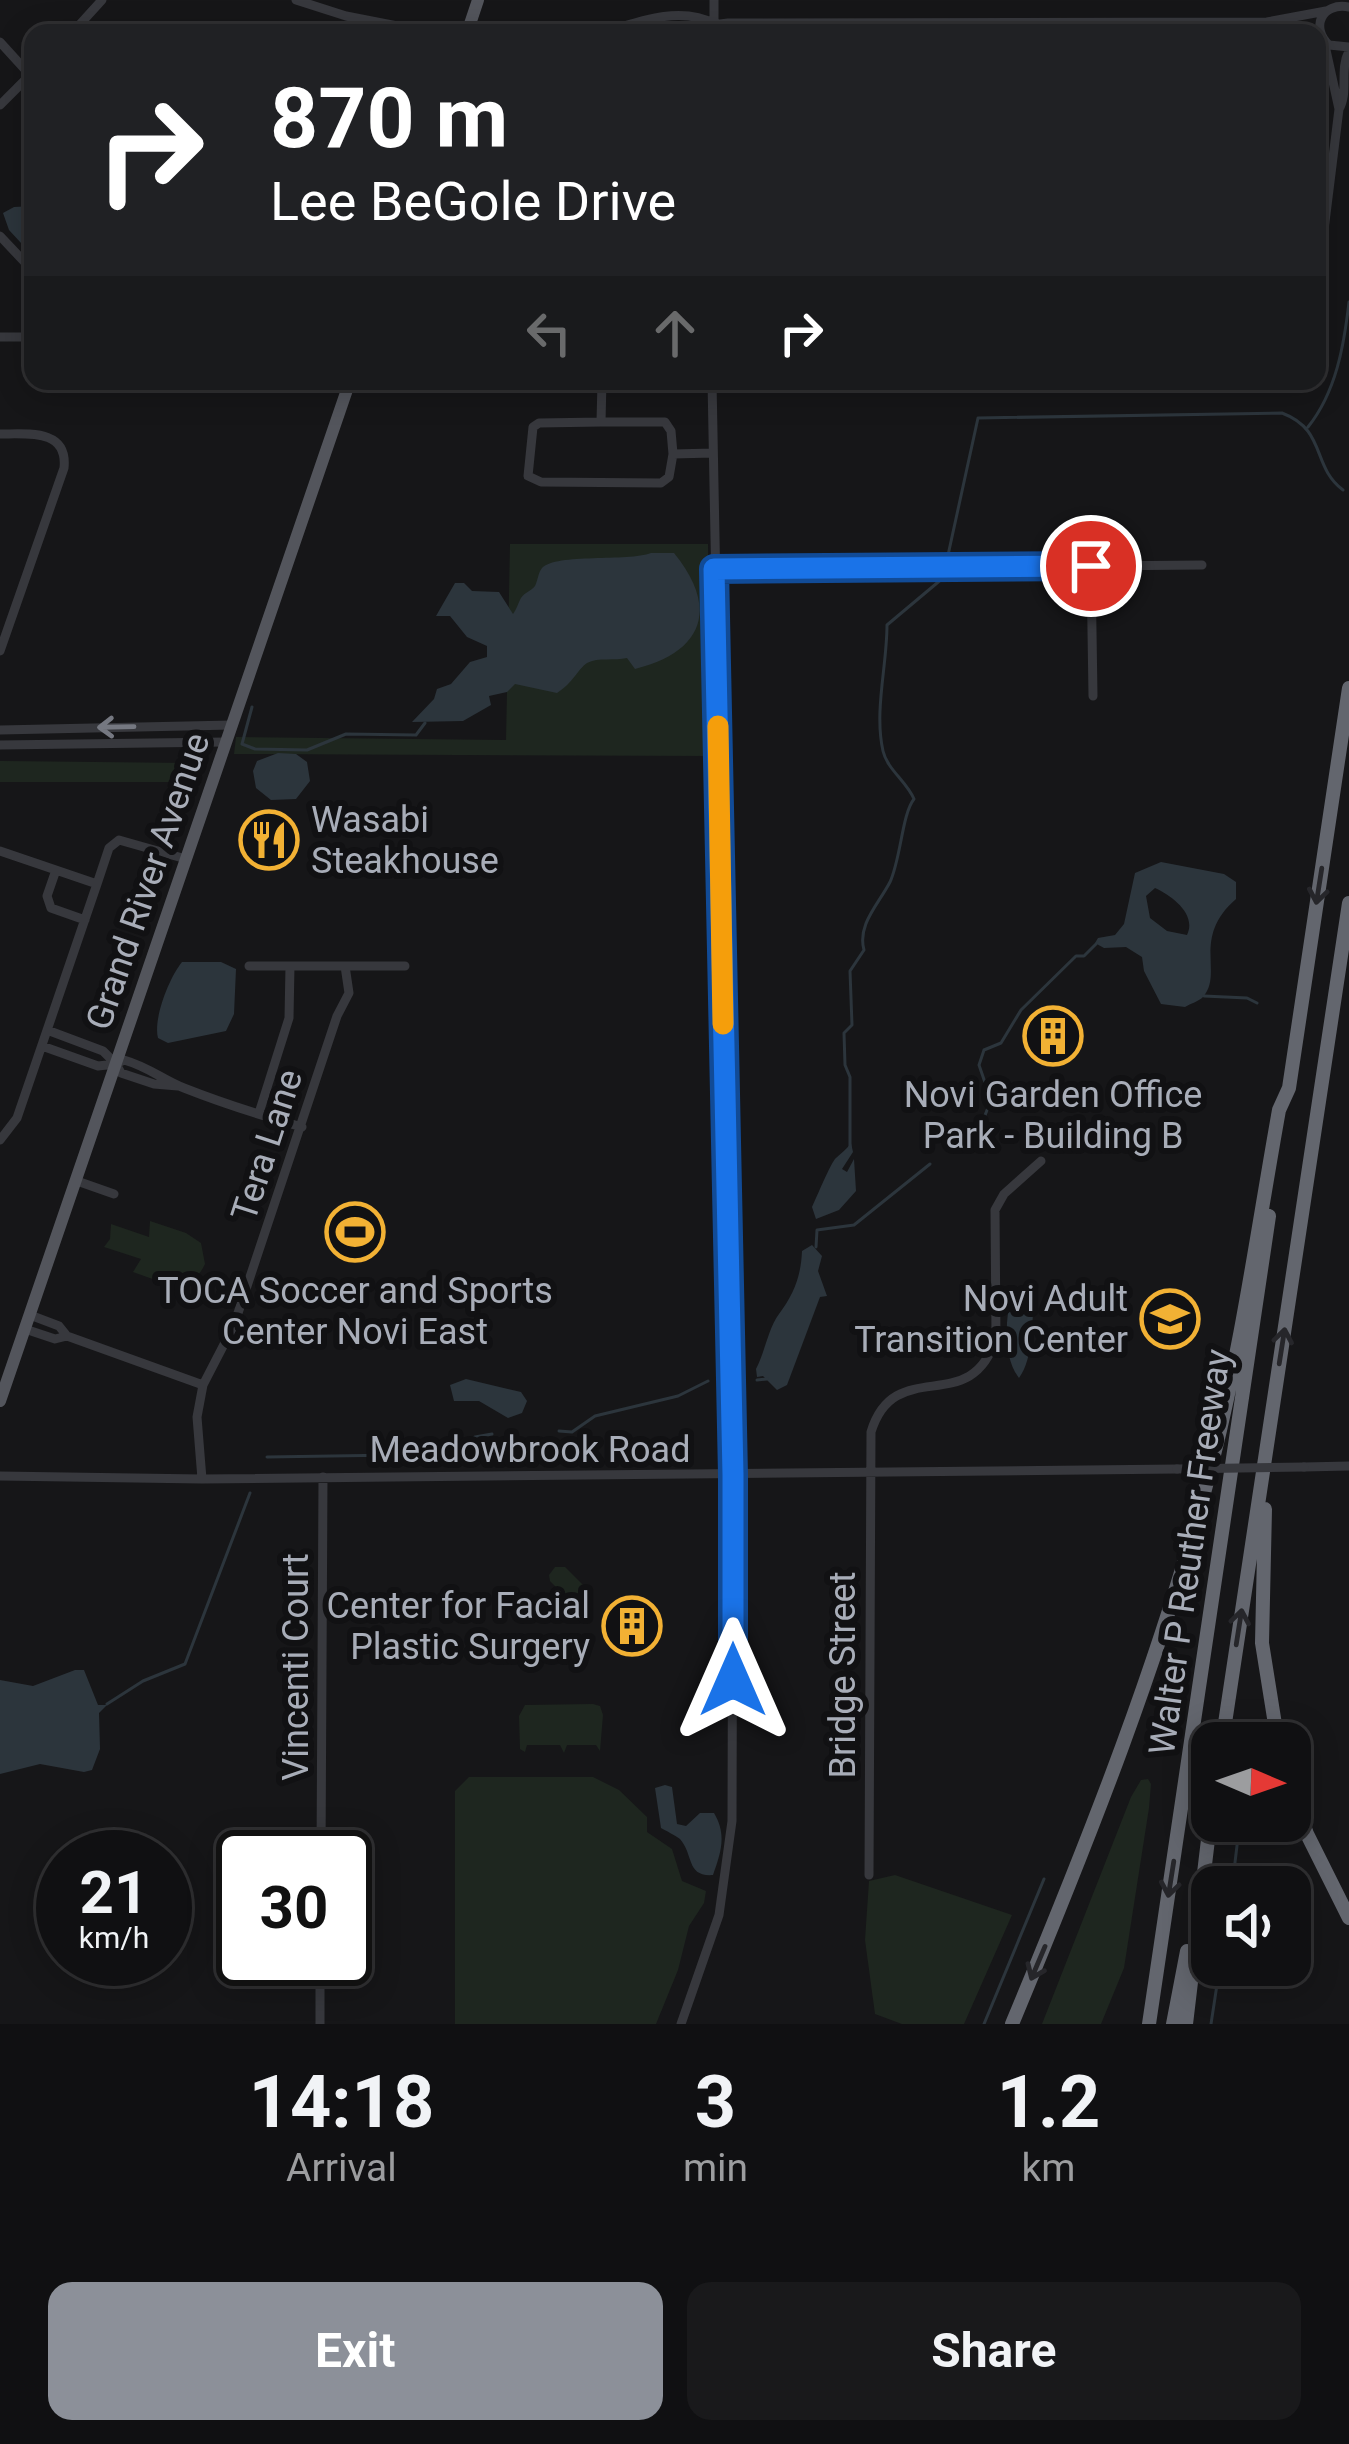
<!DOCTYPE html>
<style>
:root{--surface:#101012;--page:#19191b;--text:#f1f3f6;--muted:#9c9d9f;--line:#303032;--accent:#8c9099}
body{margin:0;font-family:Roboto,sans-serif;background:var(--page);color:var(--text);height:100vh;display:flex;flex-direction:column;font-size:45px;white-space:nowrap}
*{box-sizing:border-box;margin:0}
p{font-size:39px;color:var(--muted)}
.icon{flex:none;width:66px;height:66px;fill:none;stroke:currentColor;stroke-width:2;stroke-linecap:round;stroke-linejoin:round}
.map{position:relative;height:2024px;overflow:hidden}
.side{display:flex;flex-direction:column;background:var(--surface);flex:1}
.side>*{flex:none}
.hud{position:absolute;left:24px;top:24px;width:1302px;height:366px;border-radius:24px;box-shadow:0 6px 30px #0003,0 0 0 3px var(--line);background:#202124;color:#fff;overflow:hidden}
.needle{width:78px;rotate:92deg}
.controls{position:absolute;left:1191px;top:1722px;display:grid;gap:24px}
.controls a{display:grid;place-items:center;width:120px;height:120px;border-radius:24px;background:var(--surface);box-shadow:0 6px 30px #0003,0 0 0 3px var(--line);font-size:60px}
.speed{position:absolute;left:36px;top:1830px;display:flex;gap:24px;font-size:60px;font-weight:700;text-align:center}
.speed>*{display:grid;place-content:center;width:156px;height:156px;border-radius:50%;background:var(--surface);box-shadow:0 6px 30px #0003,0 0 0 3px var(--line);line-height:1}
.speed small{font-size:30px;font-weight:400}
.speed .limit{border:6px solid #111;border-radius:18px;background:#fff;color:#111}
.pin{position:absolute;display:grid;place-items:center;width:102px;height:102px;color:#fff;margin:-51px;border:6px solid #fff;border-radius:50%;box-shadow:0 3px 12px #0007}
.me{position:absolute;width:132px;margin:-66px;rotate:0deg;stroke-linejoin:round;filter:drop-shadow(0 0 9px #0008)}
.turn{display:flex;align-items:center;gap:42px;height:252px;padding:0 48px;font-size:54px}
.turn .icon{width:156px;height:156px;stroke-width:2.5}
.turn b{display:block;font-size:84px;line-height:102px}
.lanes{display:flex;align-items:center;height:114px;padding:0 48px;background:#0003;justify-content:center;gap:60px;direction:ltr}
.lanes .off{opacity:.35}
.eta{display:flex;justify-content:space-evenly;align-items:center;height:204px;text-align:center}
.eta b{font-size:72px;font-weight:700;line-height:84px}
.button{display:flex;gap:24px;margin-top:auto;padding:24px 48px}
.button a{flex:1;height:138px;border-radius:24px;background:var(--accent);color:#fff;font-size:48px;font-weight:700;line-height:138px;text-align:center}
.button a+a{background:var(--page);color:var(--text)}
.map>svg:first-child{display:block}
.green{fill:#1e261f}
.water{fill:#2c353c;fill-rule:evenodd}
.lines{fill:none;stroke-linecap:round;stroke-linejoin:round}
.stream{stroke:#2c353c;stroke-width:3}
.minor{stroke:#37383d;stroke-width:9}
.major{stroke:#53555c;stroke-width:12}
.highway{stroke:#63666e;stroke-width:14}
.minor-bridge{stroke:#37383d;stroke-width:9}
.oneway{stroke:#757881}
.oneway2{stroke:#26262a}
.route-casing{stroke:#114b97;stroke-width:30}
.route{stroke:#1a73e8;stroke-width:21}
.slow{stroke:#f59e0b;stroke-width:21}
.labels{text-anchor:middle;stroke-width:12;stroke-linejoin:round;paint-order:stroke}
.poi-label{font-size:36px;fill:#a8adb8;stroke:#111113}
.street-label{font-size:36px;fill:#a8adb8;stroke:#111113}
</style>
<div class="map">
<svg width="1349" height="2024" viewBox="0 0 1349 2024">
<rect width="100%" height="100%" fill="#161618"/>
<path class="green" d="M510 544H708L711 756 234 754 236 737 506 740Z
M0 761H4L189 763 182 782H0Z
M150 1221 186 1233 201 1243 205 1264C190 1297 160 1281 133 1272L141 1259 104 1247 110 1239 111 1224 149 1237Z
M555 1567H565L590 1592 591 1602 586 1608 576 1607 550 1581 549 1575Z
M593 1704 600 1706 603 1715 600 1751 596 1745H567L564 1753 560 1745H527L525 1752 520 1749 519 1716 525 1705Z
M469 1777H593L619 1790 647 1817V1832L672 1849 682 1881 706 1891 704 1903 689 1926 678 1970 656 2024H455V1791Z
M1148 1779 1151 1784 1149 1808 1124 1968 1101 2024H1042L1131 1797 1141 1780Z
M895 1875 1012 1915 964 2024H902L875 2014 865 1940 869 1881Z"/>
<path class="water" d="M33 206V256L9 230 3 213 14 207Z
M651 553H674C719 608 704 652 635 669L627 658C615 661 598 657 587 663 578 669 573 683 557 693L515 684 507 692 489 696 491 705 463 721 412 722 434 699 437 689 451 684 470 662 487 657V646L467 637 450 616H436L455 583H464L472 591 499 592 513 614C517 609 518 603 521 598 525 592 531 591 535 586 538 580 538 573 542 568 556 553 628 562 651 553Z
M278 753 296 754 307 762 310 781 296 799 271 800 256 788 253 771 257 761Z
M1161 862 1224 874 1236 882V899C1191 938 1224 973 1203 997 1198 1002 1191 1003 1185 1007L1161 1004 1144 971 1142 957 1126 947 1104 948 1095 943 1098 938 1115 935 1124 924 1135 873ZM1155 888C1172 896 1197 914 1187 935L1167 931 1150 918 1146 896Z
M182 962H221L236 969 234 1014 226 1031 168 1043 158 1038C153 1019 169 978 182 962Z
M851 1143 853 1152 842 1169 847 1172 854 1159 856 1191 839 1210 816 1219 812 1207C816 1199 831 1162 836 1158 841 1153 847 1149 851 1143Z
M812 1245 822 1256 818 1271 827 1296 820 1297 787 1385 777 1390 763 1376 757 1377 756 1369C765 1352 768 1329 779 1314 794 1294 801 1276 802 1251Z
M1025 1285 1034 1293C1032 1319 1034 1358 1019 1378 1002 1355 1006 1320 1011 1294Z
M466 1379 521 1392 527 1401 522 1413 508 1418 479 1401H454L450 1385Z
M75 1670H84L98 1705H107L99 1713 100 1749 92 1770 84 1772 40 1764 0 1774V1680L33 1686Z
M665 1785 672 1787 677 1824 686 1826 700 1813H714C727 1835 721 1852 713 1875 686 1877 694 1855 680 1839 676 1836 665 1830 661 1828L655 1788Z"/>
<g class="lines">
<path class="stream" d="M1308 427C1336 392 1344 346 1349 302
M252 707 242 744 255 749 307 750 346 734 416 735 425 723
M1204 996 1247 998 1257 1003
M964 1134 980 1128 991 1100 979 1065 984 1050 1001 1043 1021 1010 1076 956H1084L1096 944
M850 1147V1077L845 1065 844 1033 852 1025 850 971 864 950C857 925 878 905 890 882 901 858 902 814 914 799 907 782 887 769 883 751 874 711 887 666 887 625L943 578 978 418 1282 413C1327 430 1311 466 1343 490
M816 1247 817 1230 854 1225 930 1164
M757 1380 767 1379
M559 1431 572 1432 595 1416 678 1396 708 1381
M431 1455 450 1458 475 1437 492 1434
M267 1457 397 1455
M107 1704 143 1681 185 1664 250 1493
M1232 1887 1240 1821
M984 2024 1044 1879
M1211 2024 1220 1965"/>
<path class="minor" d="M296 0 346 16 433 33
M714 0V33
M1349 7C1322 2 1310 27 1329 45L1349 47
M1267 22 1313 33
M72 33 102 0
M602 33C637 22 680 5 715 24
M646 33 728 23 1267 22 1326 11
M1324 41 1339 109
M0 42 30 75
M0 105 33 72
M0 236 33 271
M1322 246 1339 109C1349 92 1339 70 1349 51
M0 337H33
M602 381 601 422H665L671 431 673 454 713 453
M601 422 539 423 533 427 528 476 541 482 661 483 669 477 673 454
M0 434C29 434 68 429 64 468L0 651
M1091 566 1202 565
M714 570 1091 566 1093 696
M0 730 232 725
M0 745 226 742
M0 851 97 884 17 1118 0 1140
M56 870 47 896 51 908 85 920
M97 884 109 848 119 840 186 859
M249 966H405
M42 1046 98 1066 116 1064 103 1051 47 1030
M178 1086 154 1084 121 1073 116 1064 124 1060C149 1067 163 1080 184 1088 222 1103 263 1116 302 1127
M259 1113 289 1018 290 966
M77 1181 114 1194
M30 1315 59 1326 67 1336
M25 1329 55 1339 67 1336 203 1385
M1304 1467 1349 1466
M0 1476 202 1479 1177 1469
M202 1479 197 1417 203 1385 234 1325 337 1016 349 993 345 966
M321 1857 323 1477
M869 1875 871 1432C895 1353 972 1420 996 1337L995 1210 1004 1194 1041 1161
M320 2024V1959
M681 2024 719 1915 732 1821 733 1475 712 381"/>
<path class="major" d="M467 33 478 0
M0 1401 350 381"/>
<path class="highway" d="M1265 1509 1262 1643 1278 1743
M1222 1743 1349 903
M1290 1785 1307 1834 1349 1918
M1012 2024C1089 1839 1163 1654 1213 1459 1242 1344 1258 1227 1279 1110L1289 1088 1349 688
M1149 2024 1269 1216
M1173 2024 1187 1951
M1186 2024 1212 1806"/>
<path class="minor-bridge" d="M1177 1469 1304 1467"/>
</g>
<defs><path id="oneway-shaft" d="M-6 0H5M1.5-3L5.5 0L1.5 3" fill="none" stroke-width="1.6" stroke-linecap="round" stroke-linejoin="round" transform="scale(3)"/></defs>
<use class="oneway" href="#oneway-shaft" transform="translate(116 727) rotate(179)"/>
<g class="oneway2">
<use href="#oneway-shaft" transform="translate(1319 886) rotate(99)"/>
<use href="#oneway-shaft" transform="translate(1282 1346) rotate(-81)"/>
<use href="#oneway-shaft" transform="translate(1239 1627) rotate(-81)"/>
<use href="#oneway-shaft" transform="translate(1171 1879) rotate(99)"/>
<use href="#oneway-shaft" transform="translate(1038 1963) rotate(113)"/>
</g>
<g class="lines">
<defs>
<path id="route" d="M733 1680V1475L714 569 1091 566"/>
</defs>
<use href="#route" class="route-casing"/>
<use href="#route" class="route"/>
<path class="slow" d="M718 726 723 1024"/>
</g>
<defs>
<symbol id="restaurant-ring" viewBox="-11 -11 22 22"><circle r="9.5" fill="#111113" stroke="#f2b134" stroke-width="1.5"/><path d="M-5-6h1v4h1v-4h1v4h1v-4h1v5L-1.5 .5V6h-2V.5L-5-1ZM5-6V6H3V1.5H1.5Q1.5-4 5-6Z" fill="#f2b134"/></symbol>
<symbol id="building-ring" viewBox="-11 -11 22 22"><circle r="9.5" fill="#111113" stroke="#f2b134" stroke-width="1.5"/><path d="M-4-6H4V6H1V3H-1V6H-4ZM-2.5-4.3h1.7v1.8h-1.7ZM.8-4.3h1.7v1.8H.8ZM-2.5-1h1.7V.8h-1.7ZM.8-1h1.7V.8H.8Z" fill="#f2b134"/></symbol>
<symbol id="stadium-ring" viewBox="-11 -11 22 22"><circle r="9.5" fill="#111113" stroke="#f2b134" stroke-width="1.5"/><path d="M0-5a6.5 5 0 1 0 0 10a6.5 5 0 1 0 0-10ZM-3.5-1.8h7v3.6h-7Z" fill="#f2b134"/></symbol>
<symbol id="school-ring" viewBox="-11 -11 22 22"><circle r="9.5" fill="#111113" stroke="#f2b134" stroke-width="1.5"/><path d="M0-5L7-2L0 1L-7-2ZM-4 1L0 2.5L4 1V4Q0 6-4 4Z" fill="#f2b134"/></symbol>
</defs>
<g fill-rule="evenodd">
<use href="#restaurant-ring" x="236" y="807" width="66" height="66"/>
<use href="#building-ring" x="1020" y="1003" width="66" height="66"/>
<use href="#stadium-ring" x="322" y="1199" width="66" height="66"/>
<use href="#school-ring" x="1137" y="1286" width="66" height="66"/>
<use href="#building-ring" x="599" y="1593" width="66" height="66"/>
</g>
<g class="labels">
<g class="poi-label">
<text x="311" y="832" text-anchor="start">Wasabi<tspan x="311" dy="41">Steakhouse</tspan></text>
<text x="1053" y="1107">Novi Garden Office<tspan x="1053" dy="41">Park - Building B</tspan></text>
<text x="355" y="1303">TOCA Soccer and Sports<tspan x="355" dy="41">Center Novi East</tspan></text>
<text x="1128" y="1311" text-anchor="end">Novi Adult<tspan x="1128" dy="41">Transition Center</tspan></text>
<text x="590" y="1618" text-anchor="end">Center for Facial<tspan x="590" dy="41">Plastic Surgery</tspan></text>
</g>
<g class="street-label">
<text transform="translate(147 881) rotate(-71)" y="13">Grand River Avenue</text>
<text transform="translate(266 1145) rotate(-72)" y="13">Tera Lane</text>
<text x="530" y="1462">Meadowbrook Road</text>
<text transform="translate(1189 1552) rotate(-82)" y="13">Walter P Reuther Freeway</text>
<text transform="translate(295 1667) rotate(-90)" y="13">Vincenti Court</text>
<text transform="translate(842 1675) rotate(-90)" y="13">Bridge Street</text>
</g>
</g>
</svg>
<div class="controls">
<a><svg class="needle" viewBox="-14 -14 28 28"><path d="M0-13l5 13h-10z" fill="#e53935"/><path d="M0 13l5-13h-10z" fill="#9c9d9f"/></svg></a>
<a><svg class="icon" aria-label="sound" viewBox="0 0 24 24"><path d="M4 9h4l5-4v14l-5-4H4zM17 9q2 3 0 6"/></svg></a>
</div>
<div class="speed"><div>21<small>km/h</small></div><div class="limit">30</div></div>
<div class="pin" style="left:1091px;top:566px;background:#d93025"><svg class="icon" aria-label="arrive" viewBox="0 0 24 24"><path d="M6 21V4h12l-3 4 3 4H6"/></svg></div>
<svg class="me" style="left:733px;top:1680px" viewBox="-20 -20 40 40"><path d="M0-17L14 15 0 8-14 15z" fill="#1a73e8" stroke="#fff" stroke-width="4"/></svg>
<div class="hud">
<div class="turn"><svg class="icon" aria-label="right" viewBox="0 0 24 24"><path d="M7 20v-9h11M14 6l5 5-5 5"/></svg><div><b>870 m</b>Lee BeGole Drive</div></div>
<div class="lanes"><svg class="icon off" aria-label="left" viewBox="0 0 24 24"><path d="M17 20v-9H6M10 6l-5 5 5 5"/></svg><svg class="icon off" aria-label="ahead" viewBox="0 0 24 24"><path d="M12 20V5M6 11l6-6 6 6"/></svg><svg class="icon" aria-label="right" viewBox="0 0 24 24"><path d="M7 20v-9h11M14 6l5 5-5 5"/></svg></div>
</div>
</div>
<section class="side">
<div class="eta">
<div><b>14:18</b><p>Arrival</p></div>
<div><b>3</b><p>min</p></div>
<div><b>1.2</b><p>km</p></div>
</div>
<div class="button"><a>Exit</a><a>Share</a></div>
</section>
